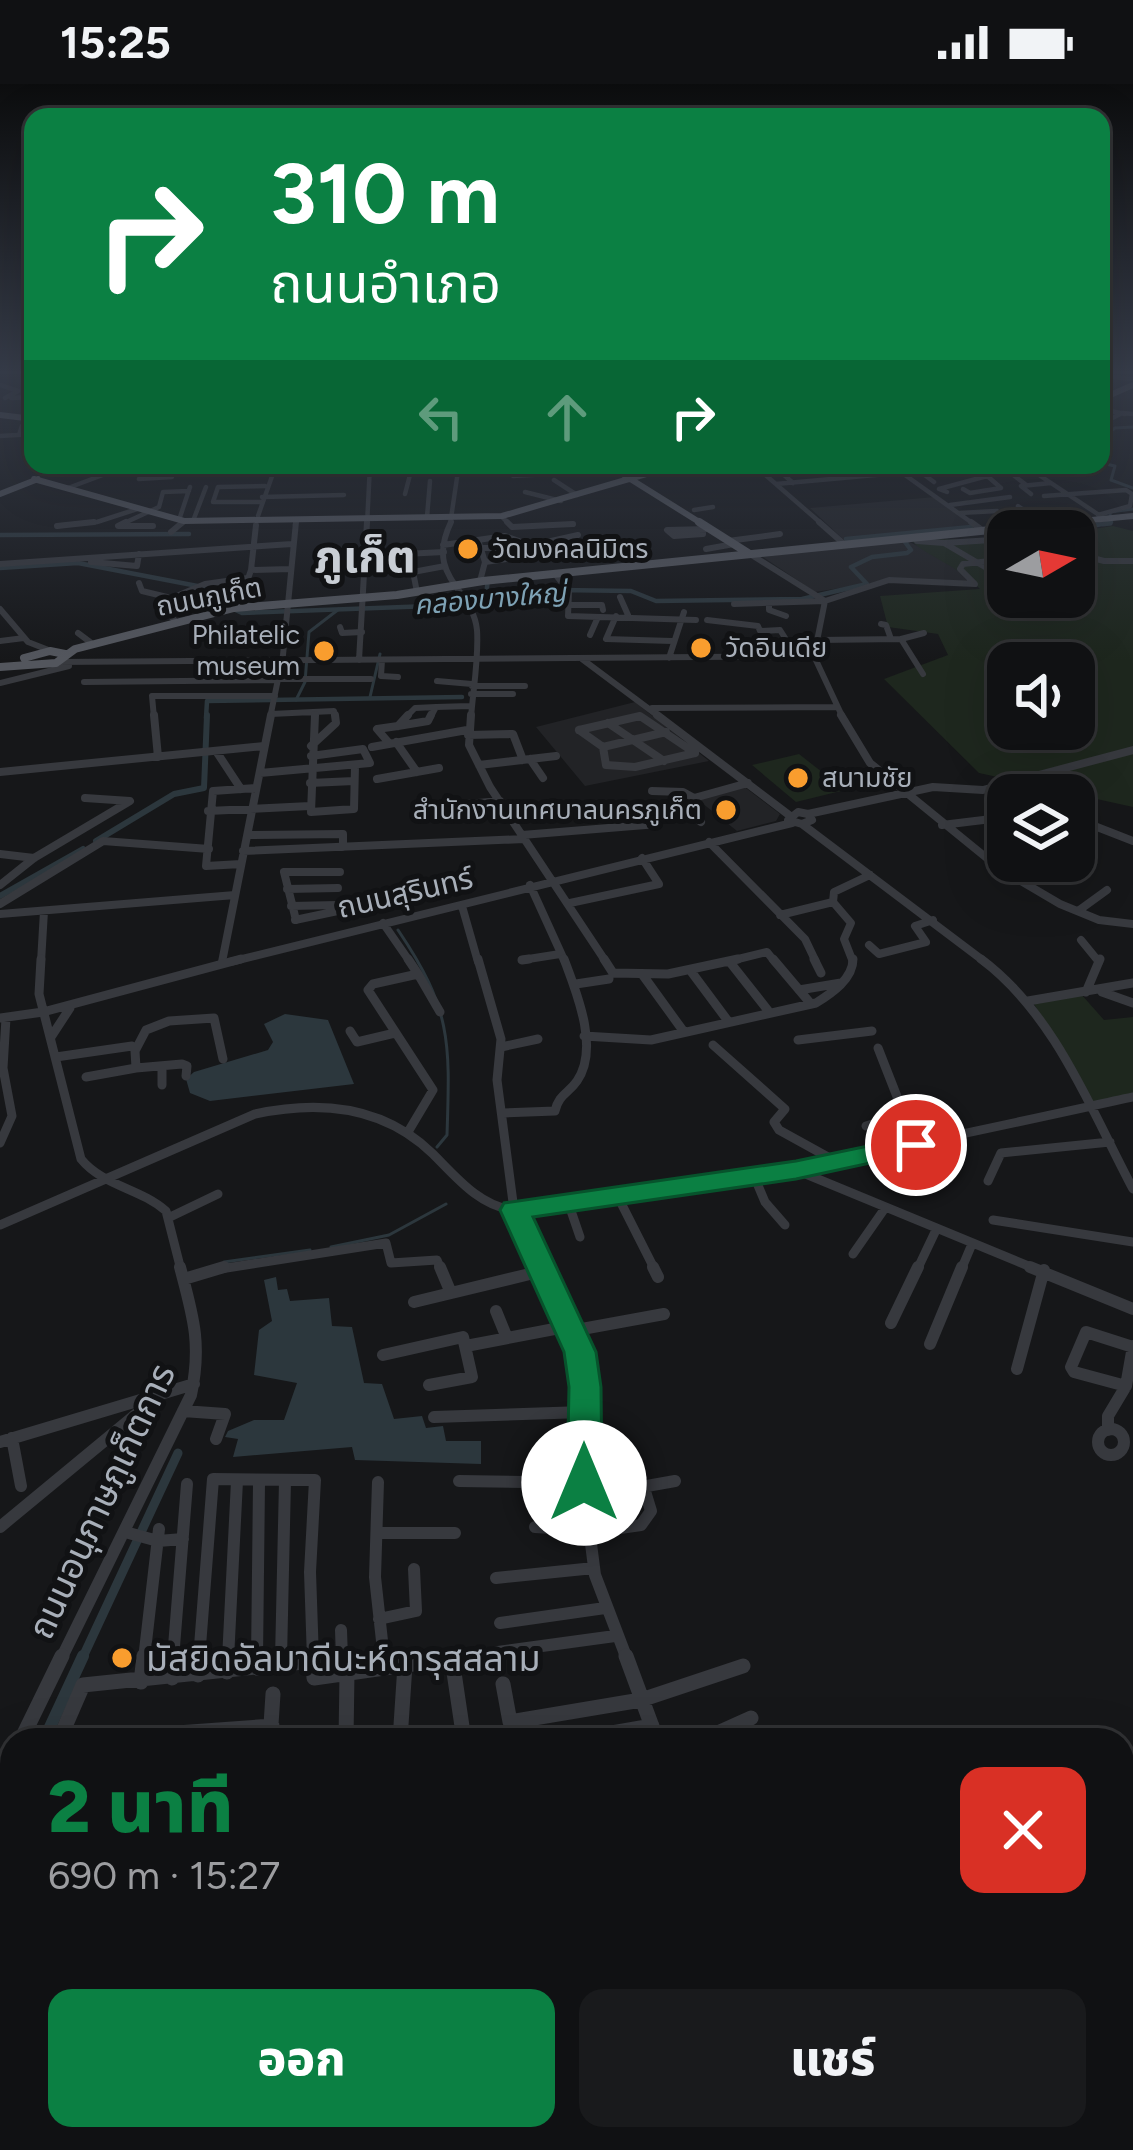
<!DOCTYPE html>
<html lang="th">
<meta charset="utf-8">
<style>
:root{--surface:#101113;--page:#191a1c;--text:#f1f3f6;--muted:#9c9da0;--line:#303133;--accent:#0b8043}
body{margin:0;font-family:Figtree,"Noto Sans Thai",sans-serif;background:var(--page);color:var(--text);height:100vh;display:flex;flex-direction:column;font-size:45px;white-space:nowrap}
*{box-sizing:border-box;margin:0}
p{font-size:39px;color:var(--muted)}
.icon{flex:none;width:66px;height:66px;fill:none;stroke:currentColor;stroke-width:2;stroke-linecap:round;stroke-linejoin:round}
.map{position:relative;flex:1;overflow:hidden}
.sheet{position:absolute;left:0px;top:1644px;width:1134px;height:423px;display:flex;flex-direction:column;background:var(--surface);border-radius:36px 36px 0 0;box-shadow:0 12px 48px #0002,0 0 0 3px var(--line)}
.sheet>*{flex:none}
.hud{position:absolute;left:24px;top:24px;width:1086px;height:366px;border-radius:24px;box-shadow:0 12px 48px #0002,0 0 0 3px var(--line);background:#0b8043;color:#fff;overflow:hidden}
.needle{width:78px;rotate:81deg}
.buttons{position:absolute;left:987px;top:426px;display:grid;gap:24px}
.buttons a{display:grid;place-items:center;width:108px;height:108px;border-radius:24px;background:var(--surface);box-shadow:0 12px 48px #0002,0 0 0 3px var(--line);font-size:60px}
.pin{position:absolute;display:grid;place-items:center;width:102px;height:102px;color:#fff;margin:-51px;border:6px solid #fff;border-radius:50%;box-shadow:0 3px 12px #0007}
.me{position:absolute;width:132px;margin:-66px;rotate:0deg;stroke-linejoin:round;filter:drop-shadow(0 0 9px #0008)}
.turn{display:flex;align-items:center;gap:42px;height:252px;padding:0 48px;font-size:54px}
.turn .icon{width:156px;height:156px;stroke-width:2.5}
.turn b{display:block;font-size:84px;line-height:102px}
.lanes{display:flex;align-items:center;height:114px;padding:0 48px;background:#0003;justify-content:center;gap:60px;direction:ltr}
.lanes .off{opacity:.35}
.round{display:grid;place-items:center;flex:none;width:126px;height:126px;border-radius:24px;background:var(--page)}
.overview{display:flex;align-items:center;justify-content:space-between;height:204px;padding:0 48px}
h1{font-size:72px;font-weight:800;line-height:90px;color:var(--accent)}
.button{display:flex;gap:24px;margin-top:auto;padding:24px 48px}
.button a{flex:1;height:138px;border-radius:24px;background:var(--accent);color:#fff;font-size:48px;font-weight:800;line-height:138px;text-align:center}
.button a+a{background:var(--page);color:var(--text)}
.status{display:flex;justify-content:space-between;align-items:center;height:84px;padding:0 60px;background:var(--surface);direction:ltr}
.status svg{height:33px;fill:currentColor}
.map>svg:first-child{display:block}
.built{fill:#222326}
.green{fill:#1e271e;fill-rule:evenodd}
.water{fill:#2c373d}
.lines{fill:none;stroke-linecap:round;stroke-linejoin:round}
.stream{stroke:#2c373d;stroke-width:3}
.canal-far4{stroke:#2c373d;stroke-width:3}
.canal-far3{stroke:#2c373d;stroke-width:4.5}
.canal-far2{stroke:#2c373d;stroke-width:6}
.canal-far1{stroke:#2c373d;stroke-width:9}
.canal{stroke:#2c373d;stroke-width:12}
.minor-far5{stroke:#37393e;stroke-width:4.5}
.minor-far4{stroke:#37393e;stroke-width:6}
.minor-far3{stroke:#37393e;stroke-width:8}
.minor-far2{stroke:#37393e;stroke-width:9}
.minor-far1{stroke:#37393e;stroke-width:12}
.minor{stroke:#37393e;stroke-width:15}
.major-far1{stroke:#53565d;stroke-width:6}
.major{stroke:#53565d;stroke-width:8}
.route{fill:#0b8043;stroke:#07532c;stroke-width:3}
.poi-dot{fill:#f99d2e;stroke:#111214;stroke-width:4.5}
.labels{text-anchor:middle;stroke-width:10;stroke-linejoin:round;paint-order:stroke}
.far-poi-label{font-size:27px;fill:#a8afb9;stroke:#111214;text-anchor:start}
.far-street-label{font-size:27px;fill:#a8afb9;stroke:#111214}
.far-water-label{font-size:27px;font-style:italic;fill:#7ea2b5;stroke:#111214}
.street-label{font-size:30px;fill:#a8afb9;stroke:#111214}
.near-street-label{font-size:36px;fill:#a8afb9;stroke:#111214}
.near-poi-label{font-size:36px;fill:#a8afb9;stroke:#111214;text-anchor:start}
.far-town-label{font-size:45px;font-weight:bold;fill:#c9ced5;stroke:#111214}
</style>
<div class="status"><b>15:25</b><svg viewBox="0 0 49 12"><path d="M0 12V9h3v3zM5 12V6h3v6zM10 12V3h3v9zM15 12V0h3v12zM26 1h20v11H26zM47 4h2v5h-2z"/></svg></div>
<div class="map">
<svg width="1133" height="2066" viewBox="0 0 1133 2066">
<rect width="100%" height="100%" fill="#161719"/>
<path class="built" d="M935 413 973 442 843 455 810 424Z
M903 455 943 474 974 499 905 494 815 508 763 473Z
M635 618 709 677 585 702 536 643Z
M742 701 780 730 776 737 737 747 697 715Z"/>
<path class="green" d="M1113 442 1133 447V723L979 689 884 595 948 571 938 550 888 543 880 512 980 505C959 482 922 470 911 456L1008 454V513H1074V448ZM1008 579H1074V645H1008Z
M799 670 845 706 796 718 752 681Z
M1081 910 1104 936 1133 933V1010L1091 1019 1033 918Z"/>
<path class="water" d="M285 930 328 936 354 1000 210 1017 190 1009 186 995 194 988 268 966 273 958 264 940Z
M276 1193 278 1206 287 1205 290 1217 329 1214 332 1242 352 1243 364 1299 382 1300 394 1335 422 1332 426 1344 443 1342 446 1357H481V1380L355 1376 352 1363 233 1373 238 1355 225 1353 228 1347 254 1336H284L297 1299 254 1291 259 1246 272 1237 264 1196Z"/>
<g class="lines">
<path class="stream" d="M370 613 380 570
M296 616 305 598 309 548 339 525
M398 846C452 926 450 958 447 1051L437 1063
M331 1163 389 1151 446 1120
M224 1178 310 1166"/>
<path class="canal-far4" d="M1101 355 1115 344 1133 343
M1101 379 1115 382 1111 396 1133 404
M1103 441 1111 440 1110 428 1133 425"/>
<path class="canal-far3" d="M1022 447H1043
M1069 447 1111 438
M0 451 189 450
M846 455 971 443
M0 484 78 479 213 505 225 521 242 529 485 520 559 506 631 507 656 517 802 515 867 500 851 483 872 473 907 469 911 466 905 458 911 455
M485 520 488 495
M206 634 207 617 462 613"/>
<path class="canal-far2" d="M96 757 174 710 204 704 207 631
M0 812 83 765"/>
<path class="canal-far1" d="M82 1575 178 1369"/>
<path class="canal" d="M44 1656 83 1572
M0 1751 12 1726"/>
<path class="minor-far5" d="M1101 292 1133 295
M0 301 18 307 5 314
M11 314 33 313
M1101 325 1125 330
M1101 340 1122 329 1133 330
M19 351 22 342 33 340
M0 352 33 350
M98 381H113
M220 381 275 383
M754 381 823 441
M891 381 975 441
M1024 381 1099 431
M43 382 57 381
M123 384 144 387 139 395 172 393
M842 385 887 381
M373 387H506L557 381
M919 387 934 398
M513 392 549 390 541 383
M554 396 577 411
M793 399 783 390 820 387
M776 400 920 387 915 381
M1025 400 1012 390 1033 387
M68 404 124 383
M963 405 970 409 1001 404 985 390
M525 408 561 417
M947 408 939 405 987 392
M405 410 411 387
M1031 410 1021 402 1051 399
M1044 412 1126 406 1132 410 1130 422 1098 431
M262 413 344 411
M261 418H213L218 403 265 402
M950 421 1010 413
M1018 422 1044 440
M694 426 713 423
M959 429 997 427
M258 432 276 381
M501 432 510 441
M427 433 430 397
M179 436 190 403
M193 437 206 403
M64 441 97 438 137 425
M120 441 159 423 163 408 189 407
M180 441 185 437
M295 441 296 435
M367 441 370 381
M450 441 458 387
M547 441 573 440"/>
<path class="minor-far4" d="M126 438 118 442H153
M451 438C424 494 473 504 477 546 479 574 473 606 471 634
M507 438 512 443 573 440
M819 438 844 460
M971 438 982 446
M57 442 94 438
M703 446V450L674 452 667 446 709 445
M171 448 183 438
M917 452V457L944 459
M1008 455 944 459 990 486 1008 485
M989 456 1008 468
M728 457 780 450
M479 459 485 478 480 497
M443 461 505 452 519 457
M480 464H507
M706 465 734 460
M1074 469 1104 477H1133
M750 470 825 517 814 572 843 634
M364 472 444 468
M91 478 137 482 139 470
M485 478 527 472 529 462 578 451
M0 480 292 460
M251 486 290 485
M364 487 406 483
M555 490 569 508 568 532 696 536
M139 499 142 507 167 513 165 525 175 537
M417 508 413 488 445 482
M620 513 628 531
M167 516 205 500 248 494
M240 518 251 486 256 441
M769 519V526L786 532
M734 520 825 517 889 496 975 500 960 485 963 480 1008 475
M569 521H602L603 526
M0 525 28 558 51 567
M616 532 606 555 672 557
M707 536 758 542 760 547 780 546 787 557 818 558
M881 540 886 541 891 555
M340 543 342 549 362 548
M78 549 90 558
M590 551 598 533
M818 556 901 555
M0 557 24 554
M669 574 684 528
M582 575 661 634
M359 576 367 438
M382 576 381 592 398 593
M58 578 814 572
M923 590 901 555 924 549
M278 595H371
M437 597 472 600
M84 598 278 596
M0 599 69 582
M472 602H525
M471 610H513
M436 623 470 622
M652 624 836 623
M271 630 334 627 335 634
M154 634 152 612H275
M270 634 283 571 296 438
M315 634V628
M405 634 415 624 436 623 430 634
M631 634H643"/>
<path class="minor-far3" d="M154 631 158 673
M315 631 311 728 354 725 355 682
M471 631 469 661 490 703 606 878
M657 631 789 731
M841 631 870 679 999 784 1060 820 1099 836 1133 840
M608 639 664 677
M398 642 408 631
M398 642 428 637 431 631
M579 646 640 632 695 669
M579 646 603 663 666 648
M468 651 513 650 523 676
M396 658 417 688
M389 659 377 645 398 642
M311 662 336 639 335 631
M372 663 467 646
M603 663 606 681 635 683 695 669
M216 667 241 705
M530 675 543 694
M479 681 556 672
M0 688 264 662
M260 689 370 679 363 665 311 672
M377 695 439 684
M310 699 354 697
M652 707 683 708 694 714
M445 722 500 717
M208 727 310 722
M798 728 808 730 812 736 802 740 788 736Z
M808 730 933 703 983 706 1133 666
M1074 734 1133 757
M701 738 693 732 699 726 694 714 748 699
M802 740 985 878
M942 741 1008 733
M1074 748 1089 757
M248 751 343 750V763
M522 751 658 740
M709 758 805 855 816 878
M243 767 524 755
M0 770 34 774
M241 780 206 782 213 707 256 704
M0 801 34 774 130 717 85 714
M530 801 565 878
M287 805 338 804
M570 819 659 800 642 774
M0 820 103 757 209 765
M291 822 337 821
M462 822 478 878
M1078 827 1107 806
M0 830 235 811
M780 831 833 818
M295 836 352 824
M296 836 284 788H340
M383 839 410 878
M1081 856 1099 878
M869 861 879 870 926 858 915 842 933 836
M522 876 560 870
M41 878 44 827
M222 878 271 631
M230 878 792 739
M726 878 767 868 775 878
M853 878 844 855 851 839 833 818 834 808 870 791"/>
<path class="minor-far2" d="M41 875 39 910 81 1075C103 1102 140 1104 166 1127L181 1186
M408 875 418 890 373 900 368 906 433 1006 408 1048
M478 875 501 955 497 996 514 1126 542 1186
M604 875 613 889 668 890 738 875
M773 875 811 920
M814 875 821 889
M981 875C1055 930 1091 1026 1133 1105
M522 876 529 875
M729 877 770 929
M690 886 728 937
M418 890 440 928
M642 890 684 948
M576 900 609 895
M799 906 841 899
M1086 908 1100 875
M1102 908 1133 919
M1028 917 1133 899
M0 934 43 928 241 875
M350 947 357 958 395 949
M584 952 651 956 816 919C832 909 853 895 853 875
M51 953 70 924
M798 956 872 947
M713 961 785 1025 774 1038 779 1046 837 1078
M501 963 538 955
M878 964 916 1061
M56 973 132 962
M162 982V1001
M186 992 187 982 182 980 136 984 135 967 146 946 169 937 214 934 223 975
M86 993 136 984
M503 1029 555 1027C559 1010 568 1010 577 997 600 964 576 907 564 875
M866 1042 904 1030
M0 1059 12 1032 3 984 6 934
M796 1086 1038 1186
M754 1092 765 1118 785 1141
M988 1097 1001 1069 1110 1058
M617 1111 655 1186
M568 1118 580 1153
M168 1134 218 1110
M993 1136 1133 1158
M0 1141 255 1030C320 1016 384 1022 433 1070 455 1092 480 1123 514 1126 547 1129 614 1112 650 1107 813 1084 972 1048 1133 1013
M853 1170 883 1127
M214 1186 386 1159 391 1179 437 1176 441 1186
M917 1186 936 1146
M961 1186 972 1160"/>
<path class="minor-far1" d="M440 1183 451 1209
M541 1183 580 1268 585 1303V1413L595 1491 627 1575
M653 1183 658 1193
M1030 1183 1133 1225
M184 1195 224 1183
M414 1218 542 1187
M496 1227 507 1254
M891 1239 918 1183
M571 1247 664 1230
M930 1260 962 1183
M466 1262 570 1242
M383 1271 463 1253 472 1293 429 1301
M1017 1285 1044 1186
M1126 1302 1074 1288 1071 1283 1086 1248 1133 1263
M183 1327 225 1330 216 1355
M434 1333 584 1328
M1098 1358a13 13 0 1 1 26 0a13 13 0 1 1-26 0Z
M1108 1346V1332L1126 1302 1133 1262
M12 1354 21 1402
M0 1358 194 1300
M459 1397 584 1399
M378 1398 375 1493 384 1575
M585 1413 675 1397
M0 1443 161 1310
M535 1443 599 1447 641 1441 651 1427 644 1404
M125 1448 158 1457 183 1455
M377 1449H455
M496 1494 594 1484
M379 1535 416 1527 414 1485
M500 1539 605 1524
M341 1546 342 1575
M61 1575 191 1311C202 1260 193 1232 180 1183
M144 1575 159 1445
M173 1575 187 1400
M199 1575 213 1395 315 1396 310 1488 313 1575
M228 1575 237 1397
M257 1575 259 1399
M281 1575 285 1397
M447 1575 615 1552"/>
<path class="minor" d="M313 1572V1577
M342 1572 343 1590
M384 1572 385 1584
M626 1572 657 1656
M452 1575 463 1649
M281 1581V1572
M257 1584V1572
M227 1588 228 1572
M198 1591 199 1572
M172 1594 174 1572
M141 1598 144 1572
M503 1600 510 1638 641 1616 743 1582
M272 1642 122 1653 63 1647 83 1601 313 1577 314 1594 469 1572
M21 1656 62 1572
M270 1656 273 1610
M346 1656 347 1589
M400 1656 405 1581
M572 1656 652 1642
M702 1656 751 1634
M0 1699 12 1674
M0 1785 12 1775
M1122 1837 1133 1839
M0 2034 12 2027
M37 2055V2066
M92 2055V2066
M182 2055 183 2066
M359 2055 361 2066
M591 2055 595 2066
M720 2055 723 2066
M430 2066 463 2055"/>
<path class="major-far1" d="M1101 315 1133 301
M0 331 33 335
M608 381 704 441
M34 395 184 437 502 432 653 388 741 381
M0 410 38 395
M1040 441 1133 432"/>
<path class="major" d="M699 438 748 469
M24 574 50 567 65 570
M0 583 56 579 75 565 234 524 397 511 483 497 1070 438"/>
</g>
<linearGradient id="sky" x2="0" y2="1"><stop stop-color="#0c0d0e"/><stop offset="0.5" stop-color="#363c49"/><stop offset="1" stop-color="#363c49" stop-opacity="0"/></linearGradient>
<rect width="1133" height="576" fill="url(#sky)"/>
<path class="route" d="M916 1052 926 1054 930 1061 926 1067 796 1095 533 1133 596 1268 601 1303 602 1399 597 1409 584 1413 572 1409 567 1399 569 1303 564 1268 500 1126 504 1119 796 1077Z"/>
<g class="poi-dot">
<circle cx="468" cy="465" r="12"/>
<circle cx="701" cy="564" r="12"/>
<circle cx="324" cy="567" r="12"/>
<circle cx="798" cy="694" r="12"/>
<circle cx="726" cy="726" r="12"/>
<circle cx="122" cy="1574" r="12"/>
</g>
<g class="labels">
<g class="far-poi-label">
<text x="492" y="474">วัดมงคลนิมิตร</text>
<text x="300" y="560" text-anchor="end">Philatelic<tspan x="300" dy="31">museum</tspan></text>
<text x="725" y="573">วัดอินเดีย</text>
<text x="822" y="703">สนามชัย</text>
<text x="702" y="735" text-anchor="end">สำนักงานเทศบาลนครภูเก็ต</text>
</g>
<g class="far-street-label">
<text transform="translate(209 513) rotate(-11)" y="9">ถนนภูเก็ต</text>
</g>
<g class="far-water-label">
<text transform="translate(490 515) rotate(-5)" y="9">คลองบางใหญ่</text>
</g>
<g class="street-label">
<text transform="translate(405 809) rotate(-13)" y="10">ถนนสุรินทร์</text>
</g>
<g class="near-street-label">
<text transform="translate(101 1417) rotate(-65)" y="13">ถนนอนุภาษภูเก็ตการ</text>
</g>
<g class="near-poi-label">
<text x="146" y="1587">มัสยิดอัลมาดีนะห์ดารุสสลาม</text>
</g>
<g class="far-town-label">
<text x="365" y="488">ภูเก็ต</text>
</g>
</g>
</svg>
<div class="buttons">
<a><svg class="needle" viewBox="-14 -14 28 28"><path d="M0-13l5 13h-10z" fill="#e53935"/><path d="M0 13l5-13h-10z" fill="#9c9da0"/></svg></a>
<a><svg class="icon" aria-label="sound" viewBox="0 0 24 24"><path d="M4 9h4l5-4v14l-5-4H4zM17 9q2 3 0 6"/></svg></a>
<a><svg class="icon" aria-label="layers" viewBox="0 0 24 24"><path d="M12 4l9 5-9 5-9-5zM3 14l9 5 9-5"/></svg></a>
</div>
<div class="pin" style="left:916px;top:1061px;background:#d93025"><svg class="icon" aria-label="arrive" viewBox="0 0 24 24"><path d="M6 21V4h12l-3 4 3 4H6"/></svg></div>
<svg class="me" style="left:584px;top:1399px" viewBox="-20 -20 40 40"><circle r="19" fill="#fff"/><path d="M0-13L10 11 0 6-10 11z" fill="#0b8043"/></svg>
<div class="hud">
<div class="turn"><svg class="icon" aria-label="right" viewBox="0 0 24 24"><path d="M7 20v-9h11M14 6l5 5-5 5"/></svg><div><b>310 m</b>ถนนอำเภอ</div></div>
<div class="lanes"><svg class="icon off" aria-label="left" viewBox="0 0 24 24"><path d="M17 20v-9H6M10 6l-5 5 5 5"/></svg><svg class="icon off" aria-label="ahead" viewBox="0 0 24 24"><path d="M12 20V5M6 11l6-6 6 6"/></svg><svg class="icon" aria-label="right" viewBox="0 0 24 24"><path d="M7 20v-9h11M14 6l5 5-5 5"/></svg></div>
</div>
<section class="sheet">
<div class="overview"><div><h1>2 นาที</h1><p>690 m · 15:27</p></div><a class="round" style="background:#d93025;color:#fff"><svg class="icon" aria-label="close" viewBox="0 0 24 24"><path d="M6 6l12 12M18 6L6 18"/></svg></a></div>
<div class="button"><a>ออก</a><a>แชร์</a></div>
</section>
</div>
